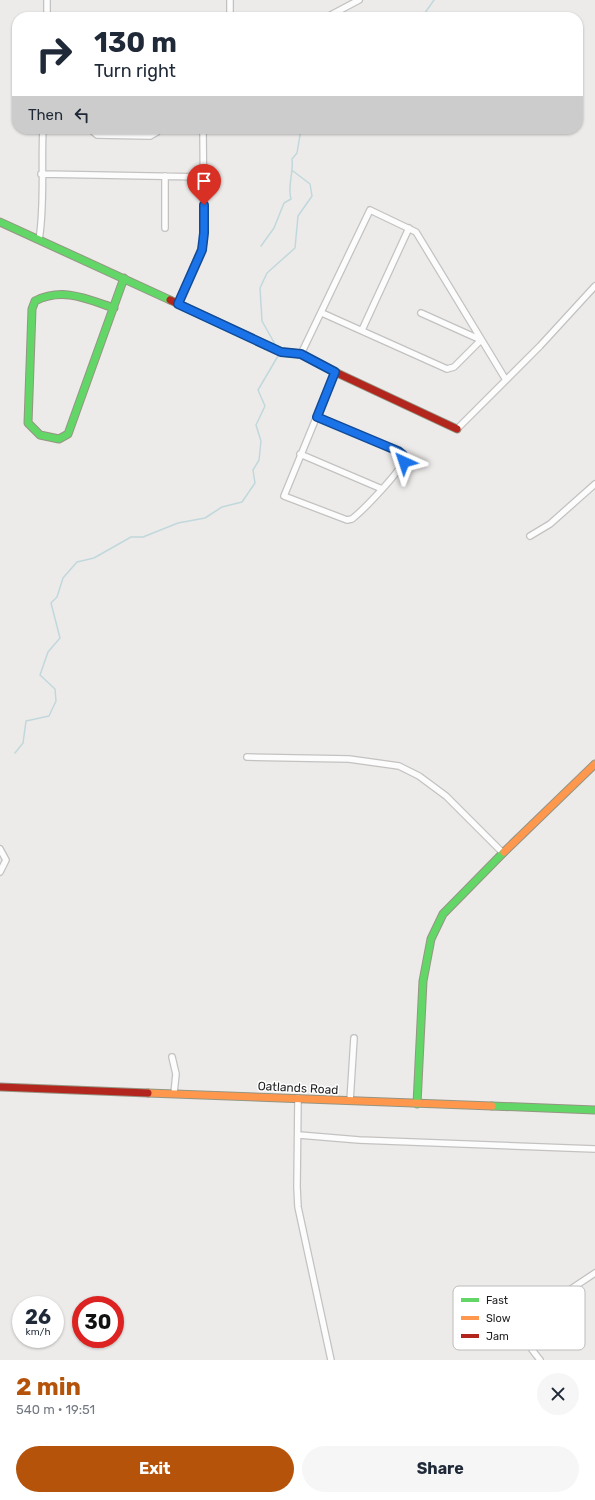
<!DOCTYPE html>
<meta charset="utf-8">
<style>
:root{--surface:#fff;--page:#f6f6f7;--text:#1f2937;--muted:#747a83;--accent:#b45309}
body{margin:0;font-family:Rubik,sans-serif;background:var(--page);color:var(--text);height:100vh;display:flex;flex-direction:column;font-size:15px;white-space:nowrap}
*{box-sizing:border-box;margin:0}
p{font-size:13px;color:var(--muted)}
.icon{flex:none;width:22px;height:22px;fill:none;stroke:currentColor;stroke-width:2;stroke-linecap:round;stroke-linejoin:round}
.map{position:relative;height:1360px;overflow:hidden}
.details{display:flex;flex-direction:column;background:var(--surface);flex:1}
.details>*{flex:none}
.banner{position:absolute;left:12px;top:12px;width:571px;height:122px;border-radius:16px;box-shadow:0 1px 3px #0004;background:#fff;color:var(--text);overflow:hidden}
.speed{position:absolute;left:12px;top:1296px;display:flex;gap:8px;font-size:20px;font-weight:700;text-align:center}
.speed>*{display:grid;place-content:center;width:52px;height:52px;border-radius:50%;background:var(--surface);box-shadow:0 1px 3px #0004;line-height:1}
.speed small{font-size:10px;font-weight:400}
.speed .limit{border:6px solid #d22;background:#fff;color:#111}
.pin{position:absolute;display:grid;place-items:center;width:34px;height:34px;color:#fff;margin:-41px -17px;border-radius:50% 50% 50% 0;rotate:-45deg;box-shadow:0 0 4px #0007}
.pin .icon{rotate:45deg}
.me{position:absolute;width:44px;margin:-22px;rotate:318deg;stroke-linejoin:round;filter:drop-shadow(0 0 3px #0008)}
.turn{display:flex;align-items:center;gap:14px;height:84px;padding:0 16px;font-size:18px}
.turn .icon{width:52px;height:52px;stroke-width:2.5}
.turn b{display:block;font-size:28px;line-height:34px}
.then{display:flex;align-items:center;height:38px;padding:0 16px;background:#0003;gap:8px;font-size:15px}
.round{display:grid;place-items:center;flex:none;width:42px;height:42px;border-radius:21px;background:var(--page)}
.head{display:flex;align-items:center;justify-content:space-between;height:68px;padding:0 16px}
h1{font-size:24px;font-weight:700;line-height:30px;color:var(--accent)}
.primary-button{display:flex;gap:8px;margin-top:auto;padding:8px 16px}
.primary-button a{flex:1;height:46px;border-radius:24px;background:var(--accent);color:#fff;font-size:16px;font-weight:700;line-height:46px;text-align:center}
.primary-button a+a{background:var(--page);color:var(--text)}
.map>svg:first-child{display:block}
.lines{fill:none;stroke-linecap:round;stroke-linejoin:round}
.stream{stroke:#c0d8dc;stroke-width:1.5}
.street-casing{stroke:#c3c2c1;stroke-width:8}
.fast-casing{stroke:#959583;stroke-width:9}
.slow-casing{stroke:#959583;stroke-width:9}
.jam-casing{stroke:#959583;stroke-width:9}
.street{stroke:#fcfcfc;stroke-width:5.5}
.fast{stroke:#63d668;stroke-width:7}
.slow{stroke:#ff974d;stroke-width:7}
.jam{stroke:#b3261e;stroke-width:7}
.route-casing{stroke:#114b97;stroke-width:10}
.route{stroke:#1a73e8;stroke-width:7}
.labels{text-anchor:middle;stroke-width:3;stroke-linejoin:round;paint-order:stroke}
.street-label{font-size:12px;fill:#1f1f1f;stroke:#fff}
.key{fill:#fff;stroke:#bcbcbc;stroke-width:1}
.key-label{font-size:11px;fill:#1f1f1f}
</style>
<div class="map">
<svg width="595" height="1360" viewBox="0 0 595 1360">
<rect width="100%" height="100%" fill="#edebe9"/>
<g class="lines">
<path class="stream" d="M422 17 434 0
M261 246 274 228 284 203 291 199C287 186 294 173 292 159L297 153 301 129
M276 346 262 321 260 288 267 273 295 248 298 216 312 196 310 184 293 171
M15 753 23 743 26 721 49 716 56 701 55 689 40 675 48 652 60 638 51 603 57 597 63 578 77 562 94 558 131 537H143L178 523 205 518 222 507 242 502 255 483 253 470 259 460 261 441 256 425 265 406 258 390 278 356"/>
<defs>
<path id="street" d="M230 0V17
M47 17V0
M148 17H180
M327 17 359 0
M90 129 97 135 150 136 157 132 159 129
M41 174 204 177
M165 176V228
M39 240C45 204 41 166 43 129
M178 304 204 242 203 129
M322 313 447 369 454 367 481 340 421 313
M362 330 409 228
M301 354 370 210 416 232 506 380
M317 417 398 451 404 458C404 469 362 511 352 519L347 520 284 496 335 372
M457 429 540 346 595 286
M300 454 382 489
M530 536 550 524 595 484
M247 757 349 759 399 766 419 776 446 796 503 853
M0 849 6 860 0 872
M172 1057 176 1074 174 1093
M298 1098 297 1187 298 1207 331 1360
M350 1101 354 1038
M299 1135 359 1140 595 1149
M540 1360C531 1348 517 1334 526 1319L595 1273"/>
<path id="fast" d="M0 222 170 300
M114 308C87 299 63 287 35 301L32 309 28 423 40 435 59 439 68 434 124 278
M417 1104 423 981 431 939 443 914 504 852
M492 1106 595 1110"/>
<path id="slow" d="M504 852 595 764
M148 1093 492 1106"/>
<path id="jam" d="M170 300 281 352 301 354 335 372 457 429
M0 1087 148 1093"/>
</defs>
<use href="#street" class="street-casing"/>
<use href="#fast" class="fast-casing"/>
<use href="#slow" class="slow-casing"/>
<use href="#jam" class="jam-casing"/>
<use href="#street" class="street"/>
<use href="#fast" class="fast"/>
<use href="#slow" class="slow"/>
<use href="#jam" class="jam"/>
</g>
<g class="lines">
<defs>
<path id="route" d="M204 205V233L202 250 178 304 281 352 301 354 335 372 317 417 398 451 403 455 404 462"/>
</defs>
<use href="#route" class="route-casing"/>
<use href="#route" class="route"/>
</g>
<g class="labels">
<g class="street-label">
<text transform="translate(298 1088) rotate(3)" y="4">Oatlands Road</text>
</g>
</g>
<rect x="453" y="1286" width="132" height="64" rx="6" class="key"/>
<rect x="461" y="1298" width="18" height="4" fill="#63d668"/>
<rect x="461" y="1316" width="18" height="4" fill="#ff974d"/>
<rect x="461" y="1334" width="18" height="4" fill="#b3261e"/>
<g class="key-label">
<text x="486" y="1304">Fast</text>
<text x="486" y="1322">Slow</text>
<text x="486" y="1340">Jam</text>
</g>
</svg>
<div class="speed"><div>26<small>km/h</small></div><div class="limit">30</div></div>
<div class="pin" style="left:204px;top:205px;background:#d93025"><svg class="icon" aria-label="arrive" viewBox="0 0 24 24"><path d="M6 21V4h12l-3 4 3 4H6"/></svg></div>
<svg class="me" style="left:404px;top:462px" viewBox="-20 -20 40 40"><path d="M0-17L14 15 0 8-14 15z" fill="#1a73e8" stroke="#fff" stroke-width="4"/></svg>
<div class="banner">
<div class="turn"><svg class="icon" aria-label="right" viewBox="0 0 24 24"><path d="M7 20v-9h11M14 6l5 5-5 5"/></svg><div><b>130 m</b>Turn right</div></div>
<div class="then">Then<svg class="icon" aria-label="left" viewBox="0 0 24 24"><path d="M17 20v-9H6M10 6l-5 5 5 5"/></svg></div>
</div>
</div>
<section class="details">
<div class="head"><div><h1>2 min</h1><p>540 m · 19:51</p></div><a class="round"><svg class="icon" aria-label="close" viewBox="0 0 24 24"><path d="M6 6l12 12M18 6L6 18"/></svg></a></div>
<div class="primary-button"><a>Exit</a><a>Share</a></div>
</section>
